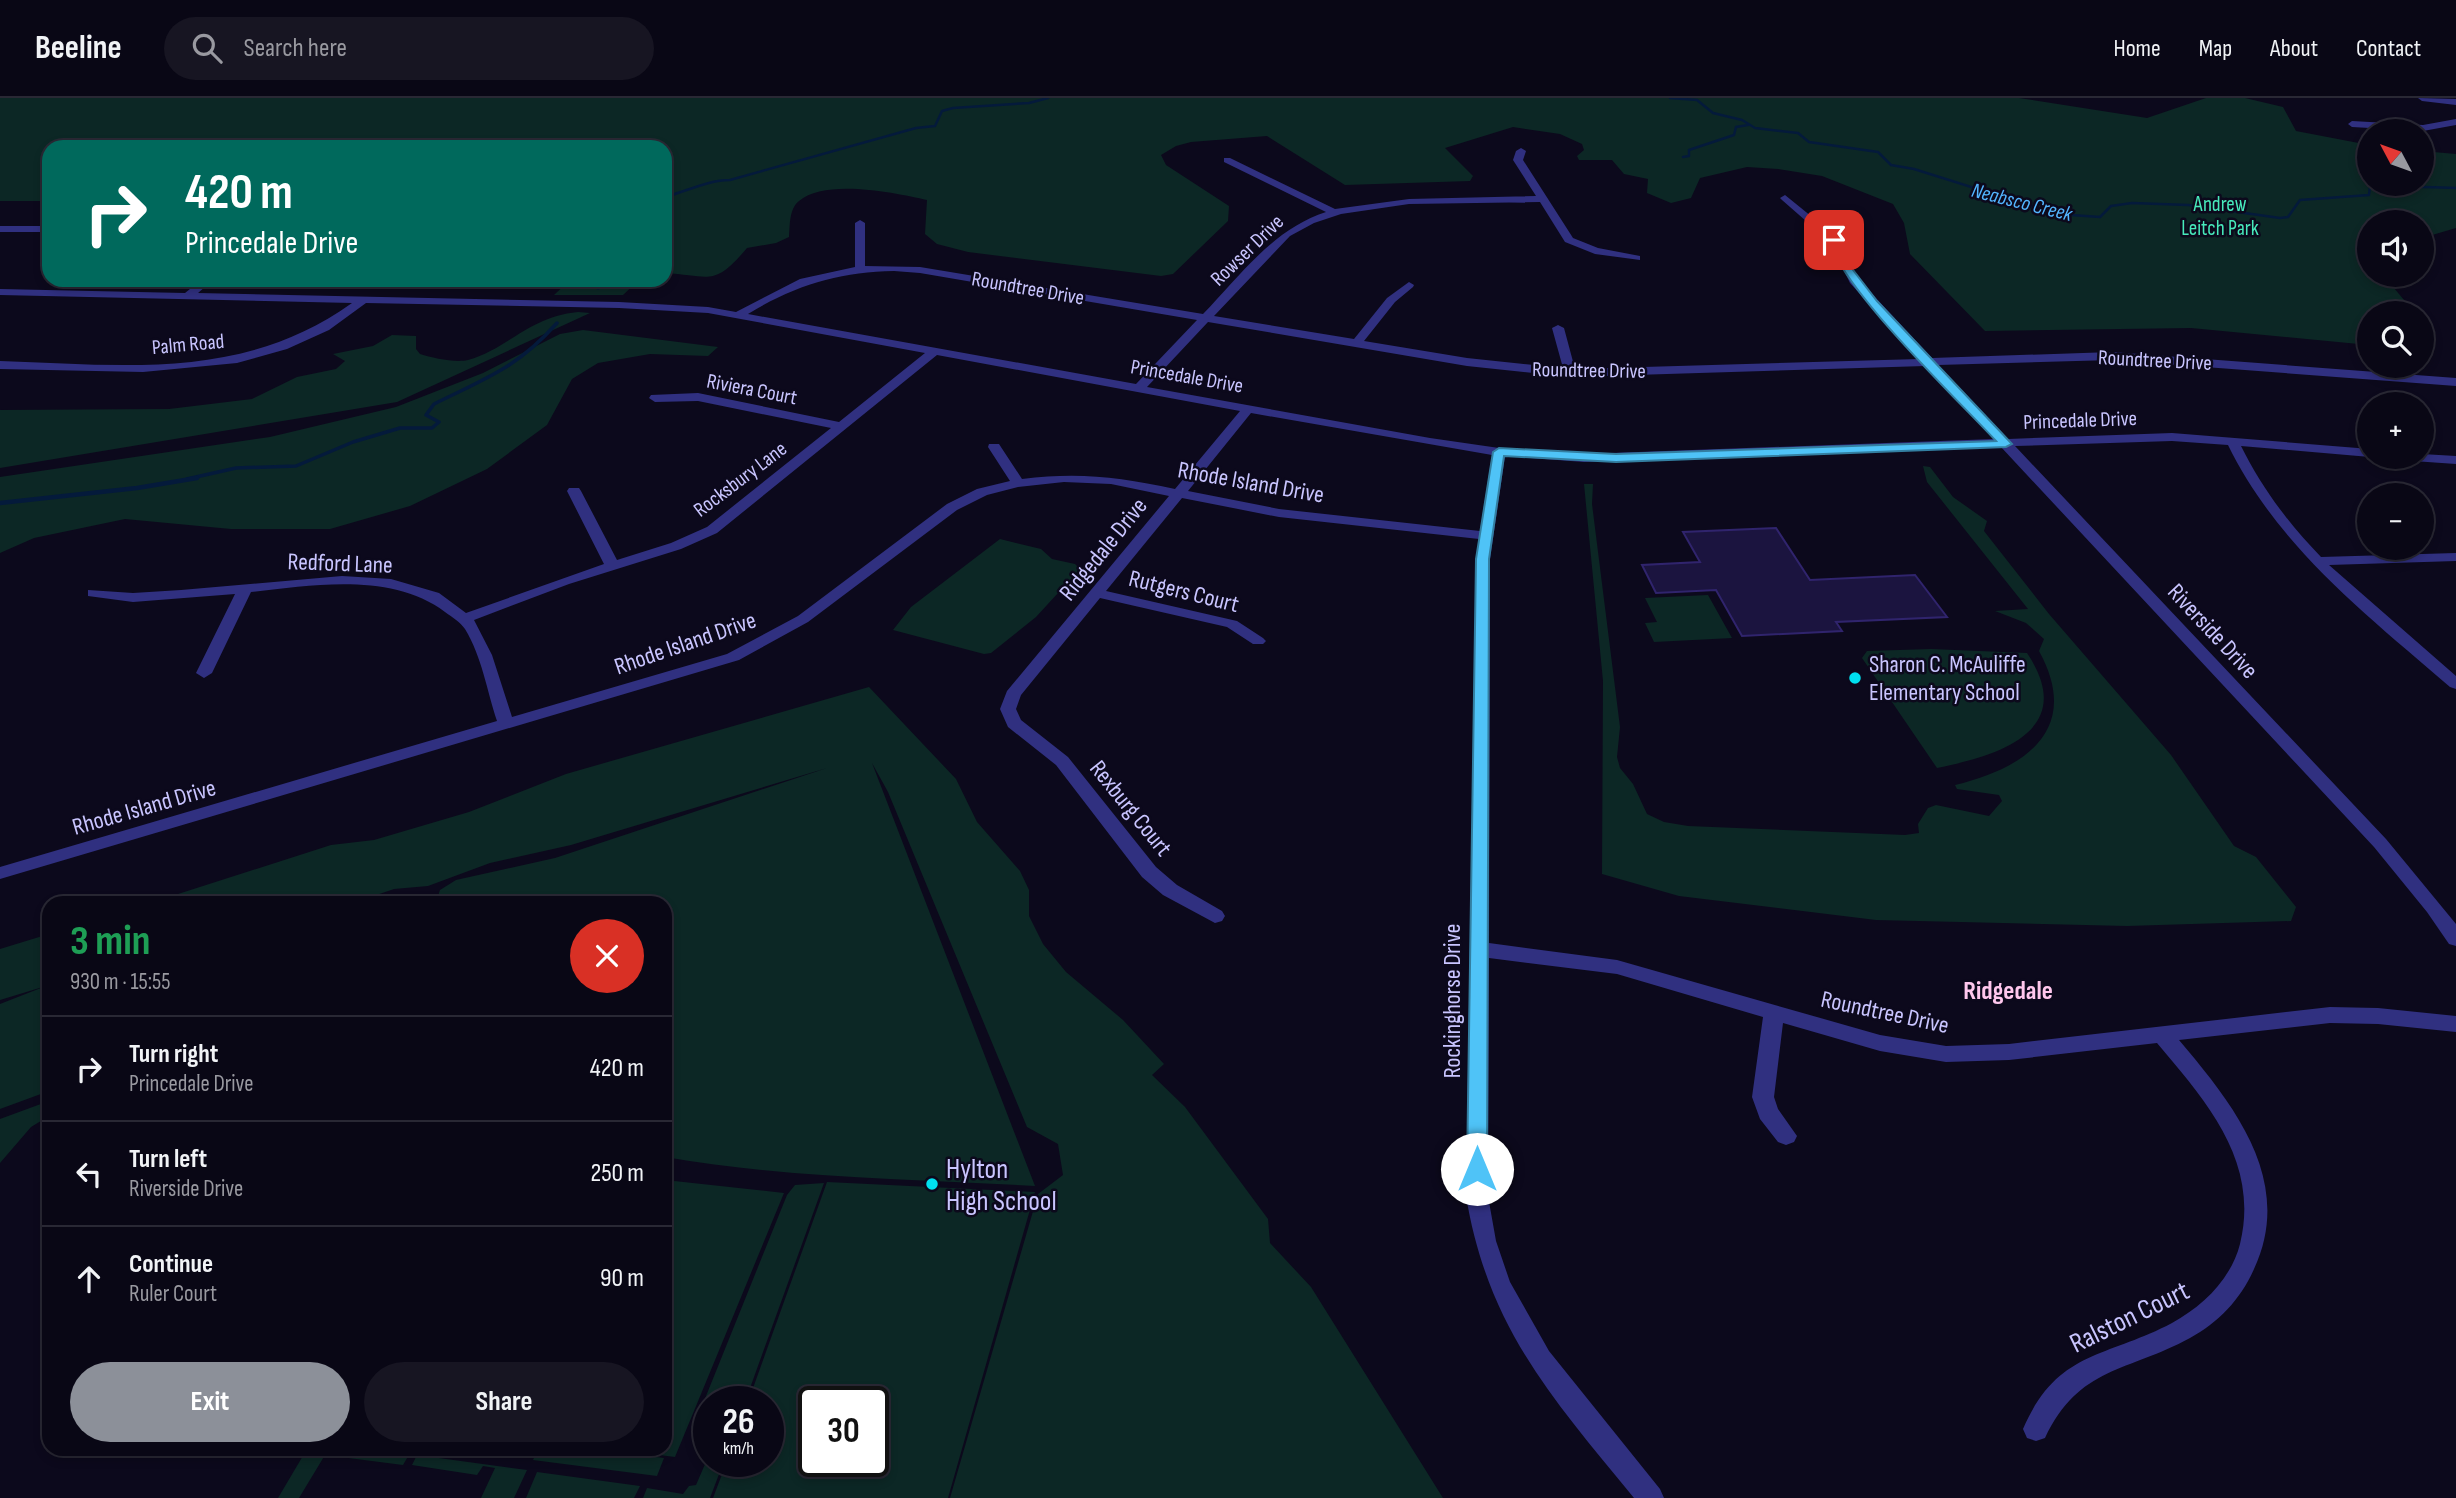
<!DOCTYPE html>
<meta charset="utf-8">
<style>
:root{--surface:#090715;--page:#171522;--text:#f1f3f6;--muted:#9999a0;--line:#292834;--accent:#8c9099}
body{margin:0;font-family:"Sofia Sans Condensed",sans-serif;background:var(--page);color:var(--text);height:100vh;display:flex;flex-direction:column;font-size:26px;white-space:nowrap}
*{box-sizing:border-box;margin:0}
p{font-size:23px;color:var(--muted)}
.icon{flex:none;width:38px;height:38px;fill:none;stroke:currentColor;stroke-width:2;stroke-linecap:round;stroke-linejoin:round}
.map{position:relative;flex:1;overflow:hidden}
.drawer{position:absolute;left:42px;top:798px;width:630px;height:560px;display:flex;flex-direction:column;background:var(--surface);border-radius:21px;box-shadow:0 4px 10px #0003,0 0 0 2px var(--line)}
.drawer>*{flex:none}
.top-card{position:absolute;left:42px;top:42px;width:630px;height:147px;border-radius:21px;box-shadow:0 4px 10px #0003,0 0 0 2px var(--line);background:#00695c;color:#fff;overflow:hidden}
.needle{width:46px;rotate:311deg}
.tools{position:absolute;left:2357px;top:21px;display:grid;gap:14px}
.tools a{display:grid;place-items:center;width:77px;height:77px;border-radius:50%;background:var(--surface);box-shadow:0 4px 10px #0003,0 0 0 2px var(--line);font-size:35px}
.speed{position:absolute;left:693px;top:1288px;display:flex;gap:14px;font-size:35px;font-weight:700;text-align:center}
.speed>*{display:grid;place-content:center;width:91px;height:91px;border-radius:50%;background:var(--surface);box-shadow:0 4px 10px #0003,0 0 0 2px var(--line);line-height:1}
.speed small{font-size:18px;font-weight:400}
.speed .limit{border:4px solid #111;border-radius:10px;background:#fff;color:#111}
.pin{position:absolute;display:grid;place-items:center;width:60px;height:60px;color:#fff;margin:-30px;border-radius:14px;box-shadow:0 4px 10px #0006}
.me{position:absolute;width:77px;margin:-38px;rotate:0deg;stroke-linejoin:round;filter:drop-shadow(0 0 5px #0008)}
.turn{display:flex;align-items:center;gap:24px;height:147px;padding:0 28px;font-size:32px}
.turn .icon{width:91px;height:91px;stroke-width:2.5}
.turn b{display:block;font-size:49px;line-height:60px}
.round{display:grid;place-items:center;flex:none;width:74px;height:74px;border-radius:37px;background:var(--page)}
.head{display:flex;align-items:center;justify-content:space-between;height:119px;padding:0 28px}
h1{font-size:42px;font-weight:700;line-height:52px;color:#1e9e55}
.cta{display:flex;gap:14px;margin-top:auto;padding:14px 28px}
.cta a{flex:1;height:80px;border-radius:42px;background:var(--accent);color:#fff;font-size:28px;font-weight:700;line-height:80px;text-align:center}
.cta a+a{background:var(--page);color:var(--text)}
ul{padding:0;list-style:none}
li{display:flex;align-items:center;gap:21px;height:105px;padding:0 28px;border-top:2px solid var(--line)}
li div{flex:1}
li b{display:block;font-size:26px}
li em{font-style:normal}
header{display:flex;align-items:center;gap:42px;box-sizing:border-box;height:98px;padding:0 35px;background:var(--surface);border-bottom:2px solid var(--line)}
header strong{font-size:33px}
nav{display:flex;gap:38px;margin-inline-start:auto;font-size:24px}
.search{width:490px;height:63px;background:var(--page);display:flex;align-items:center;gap:18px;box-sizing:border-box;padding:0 24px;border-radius:38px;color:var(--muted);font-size:26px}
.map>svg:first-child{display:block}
.green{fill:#0c2725;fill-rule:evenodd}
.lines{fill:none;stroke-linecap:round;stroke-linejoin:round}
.stream-far2{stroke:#041a3b;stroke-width:2.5}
.stream-far1{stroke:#041a3b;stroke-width:3.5}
.stream{stroke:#041a3b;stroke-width:4.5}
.building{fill:#1b143f;stroke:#30246d;stroke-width:2}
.minor{fill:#303080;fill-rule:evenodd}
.route{fill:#4fc3f7;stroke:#337fa1;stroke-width:2}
.poi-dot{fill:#00e0f0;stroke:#0c091c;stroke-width:2.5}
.labels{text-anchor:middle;stroke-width:5;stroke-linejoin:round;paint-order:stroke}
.far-water-label{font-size:21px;font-style:italic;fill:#53b5ff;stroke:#0c091c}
.far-park-label{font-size:21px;fill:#47e9bb;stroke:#0c091c}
.far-street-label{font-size:21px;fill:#c9c5ff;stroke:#0c091c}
.street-label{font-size:24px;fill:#c9c5ff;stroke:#0c091c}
.poi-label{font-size:24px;fill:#c9c5ff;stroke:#0c091c;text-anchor:start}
.neighbourhood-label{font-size:26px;font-weight:bold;fill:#ffc7ed;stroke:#0c091c}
.near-poi-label{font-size:28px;fill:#c9c5ff;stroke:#0c091c;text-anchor:start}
.near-street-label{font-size:28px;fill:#c9c5ff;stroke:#0c091c}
</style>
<header>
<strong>Beeline</strong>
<div class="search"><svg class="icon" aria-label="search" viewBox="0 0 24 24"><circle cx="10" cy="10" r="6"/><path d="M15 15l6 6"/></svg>Search here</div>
<nav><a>Home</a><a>Map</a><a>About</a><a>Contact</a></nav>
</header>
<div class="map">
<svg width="2456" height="1400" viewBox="0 0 2456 1400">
<rect width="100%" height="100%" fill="#0c091c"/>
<path class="green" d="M0 0H2019L2147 20 2206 0H2245L2283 9 2296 33 2369 47 2370 86H2422V53L2456 56V130L2422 140V124H2370V177H2383L2415 215H2370L2369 247 2191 230 1985 233 1910 156 1904 125 1893 106 1822 78 1778 71 1747 69 1700 80 1691 100 1671 105 1647 95 1648 81 1624 76 1612 62H1579L1577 58 1584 52 1582 46 1560 36 1513 29 1445 50 1473 78 1470 83 1345 87 1267 38 1191 44 1176 48 1161 57 1166 67 1229 108 1228 123 1173 176 1161 178 968 154 937 146 925 136 927 102C897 95 825 80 799 103 789 111 790 127 789 139L776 145 747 150C714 189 712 178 665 175V49H49V103H0Z
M570 182H639L623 197H554Z
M578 214 590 215 397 304 0 370V312L169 311 252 301 297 279 336 271 345 263 333 256 373 248 392 237 416 238V251L420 256C433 260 455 265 468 262 508 251 528 219 578 214Z
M583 232 718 249 708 258 650 256 598 265 572 281 547 327 487 371 410 408 330 431H231L125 421 34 440 0 455V379L270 339 396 309 483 275 560 236Z
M1923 368 1930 369 1953 399 1987 423 1984 433 2049 516 2171 657 2234 748 2256 759 2296 809 2291 823 2127 828 1876 822 1679 798 1602 776 1603 583 1584 386H1593L1592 406 1620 629 1617 659 1620 670 1633 686 1647 716 1664 724 1688 728 1905 737 1919 735 1918 726 1928 710 1936 707 1989 718 2002 703 1999 697 1957 691 1955 687C2026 670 2082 631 2039 553L2044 541 2026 525 1995 513 2028 511 1927 384Z
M1000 441 1041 451 1052 461 1075 466 1080 471 1036 519 991 555 984 556 893 532 911 509Z
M1708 497 1732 540 1654 544 1645 525 1657 524 1645 500Z
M1931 551 2027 555C2080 634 1996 658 1937 670L1862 560 1867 553Z
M869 589 956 681 977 724 1020 773 1029 792V818L1043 846 1066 874 1123 922 1164 966 1152 977 1185 1009 1268 1121 1270 1145 1311 1189 1443 1400H950L1038 1096 1063 1077 1058 1046 1027 1029 888 694 872 665 1035 1088C912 1081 786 1080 665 1059V805H452L438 798 440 792 456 782 555 760 827 670 571 747 490 765 428 788 394 791 353 805H150L331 747 374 742 469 714 566 676Z
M49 836V993L0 1011V906L46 888 0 902V851Z
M49 1003V1018L31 1029 0 1065V1021Z
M665 1082 784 1095 675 1359 613 1351H665Z
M827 1084 1035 1094 948 1400H713L727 1363H768V1304H748ZM814 1304H873V1363H814Z
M824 1085 745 1304H709V1313H700L787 1097 795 1087Z
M307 1351H384L410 1355 403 1367 325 1357 299 1400H278Z
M538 1351H595L664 1360 657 1378 533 1362Z
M417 1357 527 1372 514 1400H481L495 1370 483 1368 477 1377 412 1367Z
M709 1357V1363H724L710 1400H643L647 1390 683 1396 689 1388 696 1387Z
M537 1374 640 1388 634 1400H526Z"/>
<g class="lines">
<path class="stream-far2" d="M1670 0 1697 2 1713 15 1742 22 1755 30 1798 35 1809 44 1878 54 1891 67 1914 71 2057 116 2100 119 2111 108 2132 105 2188 107 2280 120 2288 119 2300 102 2369 97 2370 88 2374 86C2402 90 2428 88 2456 90
M1683 59 1689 58V52L1734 37 1736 29 1748 27
M665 99C687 93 708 82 730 82L916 30 935 28 942 13 953 10 1029 5 1048 0"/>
<path class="stream-far1" d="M598 190 614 182
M187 381 236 370 296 368 353 344 400 330H432L439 324 426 317 434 306C486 280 517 270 557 225"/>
<path class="stream" d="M0 405 137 390 197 380"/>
</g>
<path class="building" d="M1776 430 1810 482 1915 477 1947 519 1836 524 1842 533 1742 538 1716 492 1656 495 1642 467 1700 464 1683 434Z"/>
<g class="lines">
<path class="minor" d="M2418 0 2456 1V7L2422 3Z
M2456 21V27L2423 33 2352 29 2348 26 2352 23 2423 27Z
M1521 50 1526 53 1523 62 1573 140 1598 150 1640 158V162L1595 156 1565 144 1540 104 1409 106 1341 116 1314 125 1290 138 1214 218 1354 241 1387 200 1409 184 1414 187 1413 189 1395 204 1364 243 1467 260 1563 270 1552 230 1558 227 1564 230 1575 271 1919 261 1850 185 1830 144 1782 102 1780 100 1785 97 1838 140 1859 182 1932 260 2112 254 2456 280V288L2112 262 1938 267 2008 341 2172 335 2370 351V359L2241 348C2262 390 2288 425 2321 459L2456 455V463L2329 467 2456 578V591L2450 589C2366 516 2278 449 2228 347L2172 343 2015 348 2386 741 2456 826V848L2449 846 2427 814 2374 749 2001 349 1584 364 1505 358 1490 461 1489 845 1617 862 1880 937 1946 948 2009 946 2330 909 2378 910 2456 918V934L2378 926 2330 925 2179 942C2234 1007 2295 1083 2254 1171 2241 1201 2218 1225 2190 1240 2128 1274 2079 1268 2045 1340L2036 1343 2027 1340 2023 1331C2057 1252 2106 1260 2172 1225 2203 1208 2231 1181 2240 1146 2260 1064 2207 1004 2157 945L2009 962 1946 964 1880 953 1783 925 1774 999 1778 1011 1797 1038 1794 1044 1786 1047 1778 1044 1760 1021 1752 999 1763 919 1617 876 1489 860 1488 1098 1496 1143 1510 1184 1549 1253 1660 1391 1664 1400H1634C1552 1300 1488 1230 1466 1098L1476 461 1479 441 1279 419 1182 400 1106 493 1237 523 1263 540 1266 543 1263 546H1253L1227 529 1100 500 1021 597 1016 611 1021 622 1068 659 1156 769 1177 787 1222 813 1225 818 1222 823 1215 825 1163 797 1142 779 1056 667 1008 629 1000 611 1007 593 1169 398 1111 386 1064 384 1018 389 987 397 957 412 808 524 739 562 0 781V769L497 623C487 593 482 559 465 531 460 524 452 519 445 514 392 474 313 487 251 494L212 575 204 580 196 575 235 496 133 504 88 498V492L133 495 181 492 342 478 391 481 439 495 466 515 604 466 567 393 569 390H579L581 393 617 462 671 445 707 429 831 330 698 303 655 304 649 300 651 297 698 295 839 324 925 255 708 215 619 210 366 205 329 232 287 251 237 265 143 274 0 271V263C126 267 243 283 352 205L0 197V191L185 195 201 182H213L198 195 619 204 708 209 736 214 800 181 855 169V125L860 122 865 125V168L920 169 1203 216C1240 178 1273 131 1326 114L1224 64V60H1230L1335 111 1409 101 1536 98 1513 62 1516 53ZM894 173 920 175 1197 222 1136 286 748 216C795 187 840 174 894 173ZM1208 224 1467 268 1570 279 1925 268 1994 341 1584 356 1499 350 1430 340 1147 289ZM937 257 1240 313 1175 391C1119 379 1079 374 1022 381L999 346H989L988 349 1010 383 977 391 947 406 798 518 727 556 512 619 492 557 474 522 569 486 681 451 717 435ZM1251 315 1492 357 1480 433 1279 411 1188 393Z
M0 128H49V134H0Z
M2422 356 2456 358V366L2413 363 2406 359H2422Z"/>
</g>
<path class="route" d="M1831 140H1837L1850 168 1877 203 2012 346 2006 349 1616 364 1504 358 1489 461 1487 1071 1484 1077 1477 1079 1470 1077 1467 1071 1476 461 1493 354 1499 350 1616 356 1996 343C1964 308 1829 179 1831 140Z"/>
<g class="poi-dot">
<circle cx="1855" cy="580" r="7"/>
<circle cx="932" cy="1086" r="7"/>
</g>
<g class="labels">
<g class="far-water-label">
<text transform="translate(2022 104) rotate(14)" y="7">Neabsco Creek</text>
</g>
<g class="far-park-label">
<text x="2220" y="113">Andrew<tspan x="2220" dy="24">Leitch Park</tspan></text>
</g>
<g class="far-street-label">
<text transform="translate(1247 152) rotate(-44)" y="7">Rowser Drive</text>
<text transform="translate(1028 190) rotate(10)" y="7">Roundtree Drive</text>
<text transform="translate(188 246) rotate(-5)" y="7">Palm Road</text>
<text transform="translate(2155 262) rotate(3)" y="7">Roundtree Drive</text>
<text transform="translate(1589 272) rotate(1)" y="7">Roundtree Drive</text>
<text transform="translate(1187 278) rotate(10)" y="7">Princedale Drive</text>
<text transform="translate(752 291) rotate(11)" y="7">Riviera Court</text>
<text transform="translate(2080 322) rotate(-2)" y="7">Princedale Drive</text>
<text transform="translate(740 381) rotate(-37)" y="7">Rocksbury Lane</text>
</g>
<g class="street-label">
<text transform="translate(1251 384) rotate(10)" y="8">Rhode Island Drive</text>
<text transform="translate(1103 451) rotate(-51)" y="8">Ridgedale Drive</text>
<text transform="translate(340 465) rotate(2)" y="8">Redford Lane</text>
<text transform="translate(1184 493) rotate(14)" y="8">Rutgers Court</text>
<text transform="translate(2213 533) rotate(47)" y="8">Riverside Drive</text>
<text transform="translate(685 545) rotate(-19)" y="8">Rhode Island Drive</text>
<text transform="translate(144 709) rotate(-16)" y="8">Rhode Island Drive</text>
<text transform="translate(1131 710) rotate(51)" y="8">Rexburg Court</text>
<text transform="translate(1452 903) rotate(-90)" y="8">Rockinghorse Drive</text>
<text transform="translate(1885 914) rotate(12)" y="8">Roundtree Drive</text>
</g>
<g class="poi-label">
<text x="1869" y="574">Sharon C. McAuliffe<tspan x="1869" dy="28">Elementary School</tspan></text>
</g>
<g class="neighbourhood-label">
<text x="2008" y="901">Ridgedale</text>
</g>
<g class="near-poi-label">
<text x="946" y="1080">Hylton<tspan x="946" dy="32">High School</tspan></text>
</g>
<g class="near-street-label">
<text transform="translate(2129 1218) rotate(-26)" y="10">Ralston Court</text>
</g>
</g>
</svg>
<div class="tools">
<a><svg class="needle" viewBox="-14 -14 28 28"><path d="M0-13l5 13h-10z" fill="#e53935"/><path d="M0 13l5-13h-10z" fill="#9999a0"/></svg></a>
<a><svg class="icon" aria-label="sound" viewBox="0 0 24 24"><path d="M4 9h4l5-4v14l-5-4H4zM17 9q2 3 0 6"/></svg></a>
<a><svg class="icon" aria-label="search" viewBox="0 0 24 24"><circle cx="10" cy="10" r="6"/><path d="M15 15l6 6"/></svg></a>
<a>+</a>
<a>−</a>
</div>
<div class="speed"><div>26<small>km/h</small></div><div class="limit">30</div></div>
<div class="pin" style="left:1834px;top:142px;background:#d93025"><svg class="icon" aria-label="arrive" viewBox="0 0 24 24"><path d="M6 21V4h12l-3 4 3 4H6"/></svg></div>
<svg class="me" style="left:1477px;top:1071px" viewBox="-20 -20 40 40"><circle r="19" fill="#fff"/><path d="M0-13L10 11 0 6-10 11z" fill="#4fc3f7"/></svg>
<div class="top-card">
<div class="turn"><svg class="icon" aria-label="right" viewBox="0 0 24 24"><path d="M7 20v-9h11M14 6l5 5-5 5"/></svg><div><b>420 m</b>Princedale Drive</div></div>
</div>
<section class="drawer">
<div class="head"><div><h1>3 min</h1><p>930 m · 15:55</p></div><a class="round" style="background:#d93025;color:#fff"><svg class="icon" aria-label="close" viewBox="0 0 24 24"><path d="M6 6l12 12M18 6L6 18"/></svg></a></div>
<ul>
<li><svg class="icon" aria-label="right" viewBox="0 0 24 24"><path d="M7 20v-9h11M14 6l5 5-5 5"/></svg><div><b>Turn right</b><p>Princedale Drive</p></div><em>420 m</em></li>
<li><svg class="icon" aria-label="left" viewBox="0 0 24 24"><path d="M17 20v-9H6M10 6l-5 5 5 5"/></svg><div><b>Turn left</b><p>Riverside Drive</p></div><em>250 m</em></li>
<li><svg class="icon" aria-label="ahead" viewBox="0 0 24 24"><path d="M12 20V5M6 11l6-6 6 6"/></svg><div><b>Continue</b><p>Ruler Court</p></div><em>90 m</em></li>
</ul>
<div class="cta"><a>Exit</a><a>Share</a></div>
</section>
</div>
